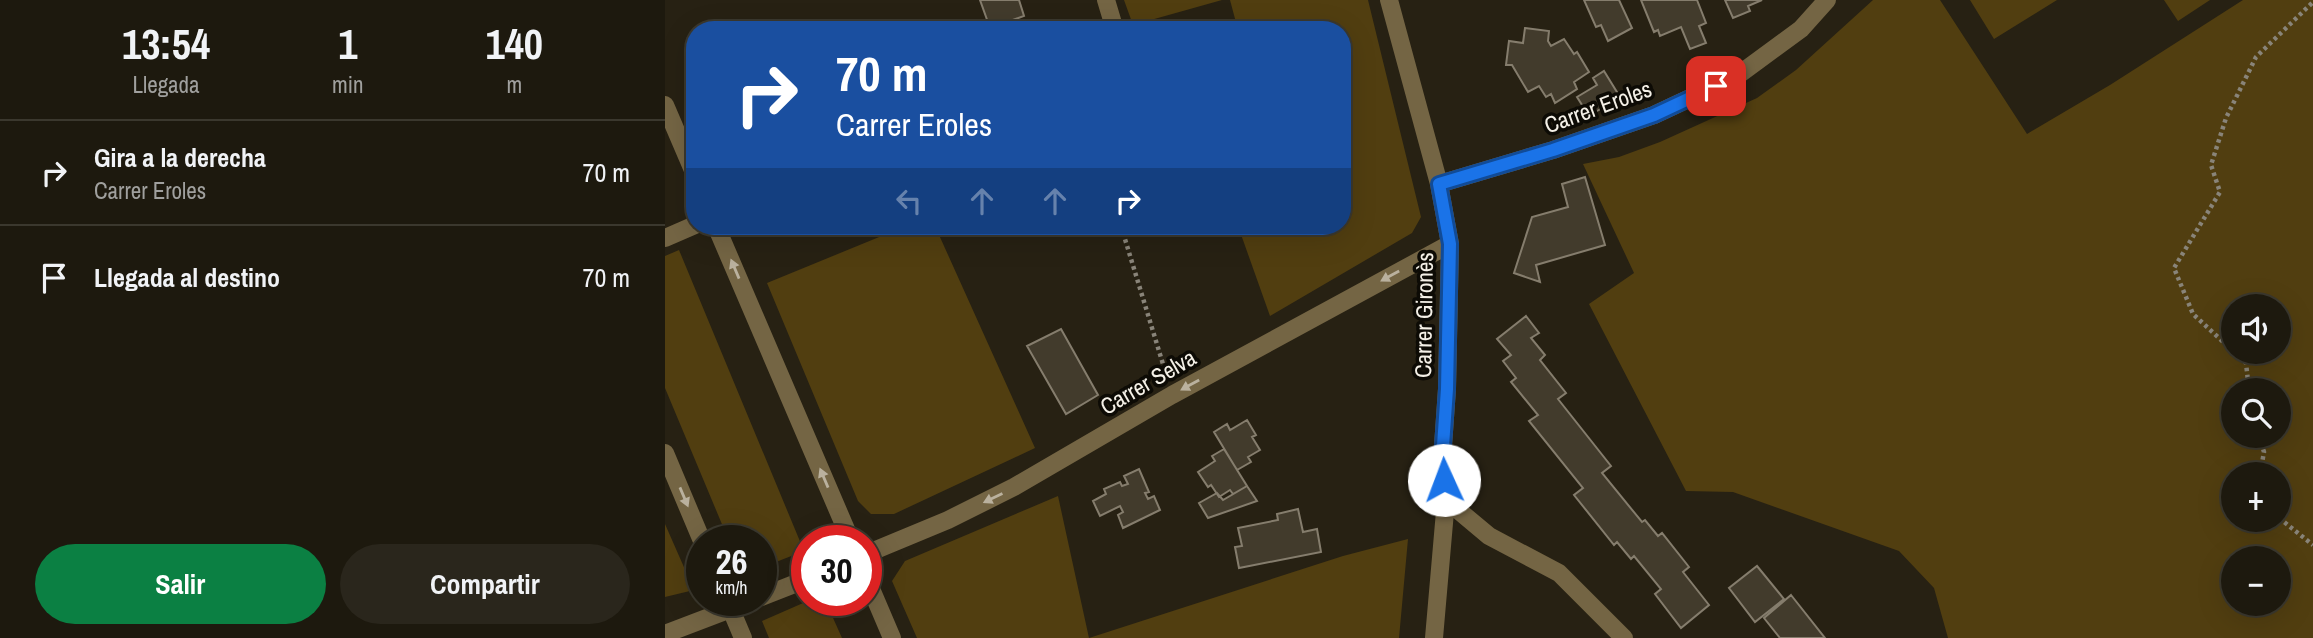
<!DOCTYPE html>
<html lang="es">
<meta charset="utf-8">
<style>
:root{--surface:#1d190e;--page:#2a261c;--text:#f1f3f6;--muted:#a0a09e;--line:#3b382e;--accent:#0b8043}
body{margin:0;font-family:"Archivo Narrow",sans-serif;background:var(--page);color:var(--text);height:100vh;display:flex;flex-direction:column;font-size:26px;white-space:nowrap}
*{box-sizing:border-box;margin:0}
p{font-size:23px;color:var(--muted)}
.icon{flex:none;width:38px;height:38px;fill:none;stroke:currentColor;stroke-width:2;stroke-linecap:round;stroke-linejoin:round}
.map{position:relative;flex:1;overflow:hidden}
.details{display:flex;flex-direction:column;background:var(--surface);width:665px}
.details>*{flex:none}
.banner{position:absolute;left:21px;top:21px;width:665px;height:214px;border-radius:28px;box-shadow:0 7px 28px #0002,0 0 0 2px var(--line);background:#1a4fa0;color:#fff;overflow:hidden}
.fabs{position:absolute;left:1556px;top:294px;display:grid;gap:14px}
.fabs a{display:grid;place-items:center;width:70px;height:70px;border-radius:50%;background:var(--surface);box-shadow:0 7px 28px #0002,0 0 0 2px var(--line);font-size:35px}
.speed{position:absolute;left:21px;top:525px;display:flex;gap:14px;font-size:35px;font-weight:700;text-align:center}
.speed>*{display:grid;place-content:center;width:91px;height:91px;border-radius:50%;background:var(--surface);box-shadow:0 7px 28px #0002,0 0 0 2px var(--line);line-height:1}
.speed small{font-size:18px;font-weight:400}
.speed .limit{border:10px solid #d22;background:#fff;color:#111}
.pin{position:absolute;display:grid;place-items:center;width:60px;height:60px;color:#fff;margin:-30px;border-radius:14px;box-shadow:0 4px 10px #0006}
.me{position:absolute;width:77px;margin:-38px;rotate:358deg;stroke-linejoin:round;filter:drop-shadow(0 0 5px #0008)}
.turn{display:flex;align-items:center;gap:24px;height:147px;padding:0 35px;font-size:32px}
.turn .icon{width:91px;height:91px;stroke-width:2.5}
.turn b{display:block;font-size:49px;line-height:60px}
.lanes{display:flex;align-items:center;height:66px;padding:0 35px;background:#0003;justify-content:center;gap:35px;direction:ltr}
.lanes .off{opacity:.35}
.eta{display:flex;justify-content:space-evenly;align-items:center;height:119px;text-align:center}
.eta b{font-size:42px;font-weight:700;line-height:49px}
.button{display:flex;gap:14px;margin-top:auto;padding:14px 35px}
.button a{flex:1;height:80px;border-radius:42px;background:var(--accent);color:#fff;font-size:28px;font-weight:700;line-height:80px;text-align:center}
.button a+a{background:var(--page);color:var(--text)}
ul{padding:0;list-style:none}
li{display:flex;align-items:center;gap:21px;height:105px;padding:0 35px;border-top:2px solid var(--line)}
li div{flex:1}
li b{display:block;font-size:26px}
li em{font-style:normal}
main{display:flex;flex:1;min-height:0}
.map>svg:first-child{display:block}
.green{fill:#513e10;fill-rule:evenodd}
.building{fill:#423b2c;stroke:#857d6d;stroke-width:2}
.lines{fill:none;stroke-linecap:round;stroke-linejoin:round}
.path{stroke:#898479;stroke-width:4.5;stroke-dasharray:3.5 3.5;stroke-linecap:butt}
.minor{stroke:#746544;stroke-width:18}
.oneway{fill:#bab19e}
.route-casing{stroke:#114b97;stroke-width:18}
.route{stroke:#1a73e8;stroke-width:12}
.labels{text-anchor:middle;stroke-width:7;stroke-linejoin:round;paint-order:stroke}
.street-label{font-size:23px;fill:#f4f0e7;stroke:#0d0b05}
</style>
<main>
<section class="details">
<div class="eta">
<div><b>13:54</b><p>Llegada</p></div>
<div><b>1</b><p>min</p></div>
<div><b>140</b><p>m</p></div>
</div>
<ul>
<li><svg class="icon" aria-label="right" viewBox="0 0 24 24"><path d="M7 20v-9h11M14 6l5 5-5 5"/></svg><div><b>Gira a la derecha</b><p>Carrer Eroles</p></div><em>70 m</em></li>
<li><svg class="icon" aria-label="arrive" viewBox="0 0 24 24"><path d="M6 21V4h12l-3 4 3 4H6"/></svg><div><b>Llegada al destino</b></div><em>70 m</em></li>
</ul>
<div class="button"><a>Salir</a><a>Compartir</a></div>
</section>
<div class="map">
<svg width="1648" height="638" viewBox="0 0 1648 638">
<rect width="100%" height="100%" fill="#272113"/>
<path class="green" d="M459 0H557L468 25Z
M565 0H703L756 217 747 233 605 316 573 226H677V30H573Z
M1208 0H1275L1362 134 1445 85 1578 0H1648V638H1283L1269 588 1234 551 1068 492 1021 491 924 304 969 273 918 164 954 157 995 142 1092 98 1131 70ZM1568 306H1614V352H1568ZM1568 390H1614V436H1568ZM1568 474H1614V520H1568ZM1568 558H1614V604H1568Z
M1305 0H1392L1329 39Z
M1499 0H1545L1513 21Z
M241 226H270L370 448 229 514H206L193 501 102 283Z
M14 250 139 551 96 568V541H64L0 388V256Z
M393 496 424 638H252L227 581 240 561Z
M0 524 29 590 0 597Z
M743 539 734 638H424L678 556Z
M145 600H160L177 638H104L97 621Z"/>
<path class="building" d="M315 0H354L359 16 325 28Z
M919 0H954L967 28 943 41 936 25 931 27Z
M976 0H1032L1041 23 1034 26 1041 43 1025 49 1016 27 995 36 993 30 989 32Z
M1060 0H1097L1083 6 1085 11 1068 18Z
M860 28 884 31 883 41 886 46 899 39 909 54 912 52 924 72 909 82 912 89 890 103 886 94 881 97 874 86 863 92 847 65H841L844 41 858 43Z
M939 71 955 97 924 116 912 97 932 85 928 78Z
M920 177 940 245 871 265 875 282 849 273 867 217 903 207 897 184Z
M861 316 874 333 866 338 880 355 875 360 901 393 893 399 946 466 937 473 977 522 980 520 993 536 997 533 1024 567 1018 572 1044 605 1016 628 990 594 996 589 969 556 966 559 952 542 949 545 909 495 918 488 864 421 873 415 846 382 851 378 838 361 846 355 832 339Z
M396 329 433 395 401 414 362 346Z
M582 420 591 435 587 437 595 450 583 457 586 462 572 470 549 432 562 424 565 430Z
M559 449 582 486 568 494 565 490 554 497 546 485 543 487 533 472 550 461 547 456Z
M474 469 484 492 480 493 483 499 489 496 495 510 458 528 453 515 458 512 455 506 435 516 428 501 441 494 439 489 455 482 457 486 463 484 459 476Z
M582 486 592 501 543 518 534 503 552 493 558 500Z
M633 509 638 532 652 529 656 552 574 568 570 547 577 546 573 528 613 520 612 514Z
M1092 566 1119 599 1090 622 1064 588Z
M1126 595 1160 638H1115L1099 618Z"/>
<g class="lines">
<path class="path" d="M456 226 501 374
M1568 351 1528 314 1509 268 1555 192 1546 165 1561 118 1591 57 1648 2
M1569 352 1581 363 1584 390
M1594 436 1599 452 1595 474
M1614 518 1648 545"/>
<path class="minor" d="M441 0 450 30
M724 0 774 184 785 244 782 389 777 460 781 500 769 638
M0 105 30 175
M774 184 888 150 989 115 1072 76 1136 29 1162 0
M51 226 186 541
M0 238 30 225
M0 453 37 541
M781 500 824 536 894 573 959 638
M201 554 283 520 349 487 507 395 785 244
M201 577 227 638
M96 597 142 579
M62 600 78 638
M0 634 89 600"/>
</g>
<defs><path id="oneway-solid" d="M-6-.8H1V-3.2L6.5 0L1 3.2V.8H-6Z" transform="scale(1.75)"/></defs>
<g class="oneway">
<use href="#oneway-solid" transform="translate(70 269) rotate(-113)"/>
<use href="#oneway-solid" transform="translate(725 276) rotate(151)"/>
<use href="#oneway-solid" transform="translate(525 385) rotate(151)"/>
<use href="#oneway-solid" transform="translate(159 478) rotate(-113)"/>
<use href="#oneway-solid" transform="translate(19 497) rotate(67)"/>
<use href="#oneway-solid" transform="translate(328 498) rotate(154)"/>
</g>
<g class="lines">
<defs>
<path id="route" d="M779 480 777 460 782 389 785 244 774 184 888 150 989 115 1051 86"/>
</defs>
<use href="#route" class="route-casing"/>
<use href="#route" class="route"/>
</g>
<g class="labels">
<g class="street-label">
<text transform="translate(933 107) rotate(-20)" y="8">Carrer Eroles</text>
<text transform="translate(759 315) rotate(-89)" y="8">Carrer Gironès</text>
<text transform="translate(483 382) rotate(-30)" y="8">Carrer Selva</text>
</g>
</g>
</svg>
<div class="fabs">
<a><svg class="icon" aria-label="sound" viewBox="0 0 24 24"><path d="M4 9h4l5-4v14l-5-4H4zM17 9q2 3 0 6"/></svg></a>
<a><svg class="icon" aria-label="search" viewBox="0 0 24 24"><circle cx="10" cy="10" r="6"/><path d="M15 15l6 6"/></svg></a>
<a>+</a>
<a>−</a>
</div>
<div class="speed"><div>26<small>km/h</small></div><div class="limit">30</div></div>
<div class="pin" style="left:1051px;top:86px;background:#d93025"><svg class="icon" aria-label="arrive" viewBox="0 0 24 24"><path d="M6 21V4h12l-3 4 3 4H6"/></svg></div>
<svg class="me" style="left:779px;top:480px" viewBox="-20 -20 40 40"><circle r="19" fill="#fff"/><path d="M0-13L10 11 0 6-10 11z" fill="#1a73e8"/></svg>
<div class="banner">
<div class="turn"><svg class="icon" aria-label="right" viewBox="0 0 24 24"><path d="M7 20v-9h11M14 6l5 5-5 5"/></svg><div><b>70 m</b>Carrer Eroles</div></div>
<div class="lanes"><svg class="icon off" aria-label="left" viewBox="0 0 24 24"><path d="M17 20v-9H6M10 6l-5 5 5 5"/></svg><svg class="icon off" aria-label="ahead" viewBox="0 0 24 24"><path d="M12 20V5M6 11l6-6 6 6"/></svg><svg class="icon off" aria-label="ahead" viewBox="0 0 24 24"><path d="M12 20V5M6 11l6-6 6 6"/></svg><svg class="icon" aria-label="right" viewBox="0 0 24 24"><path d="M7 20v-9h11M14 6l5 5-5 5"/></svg></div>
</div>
</div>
</main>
